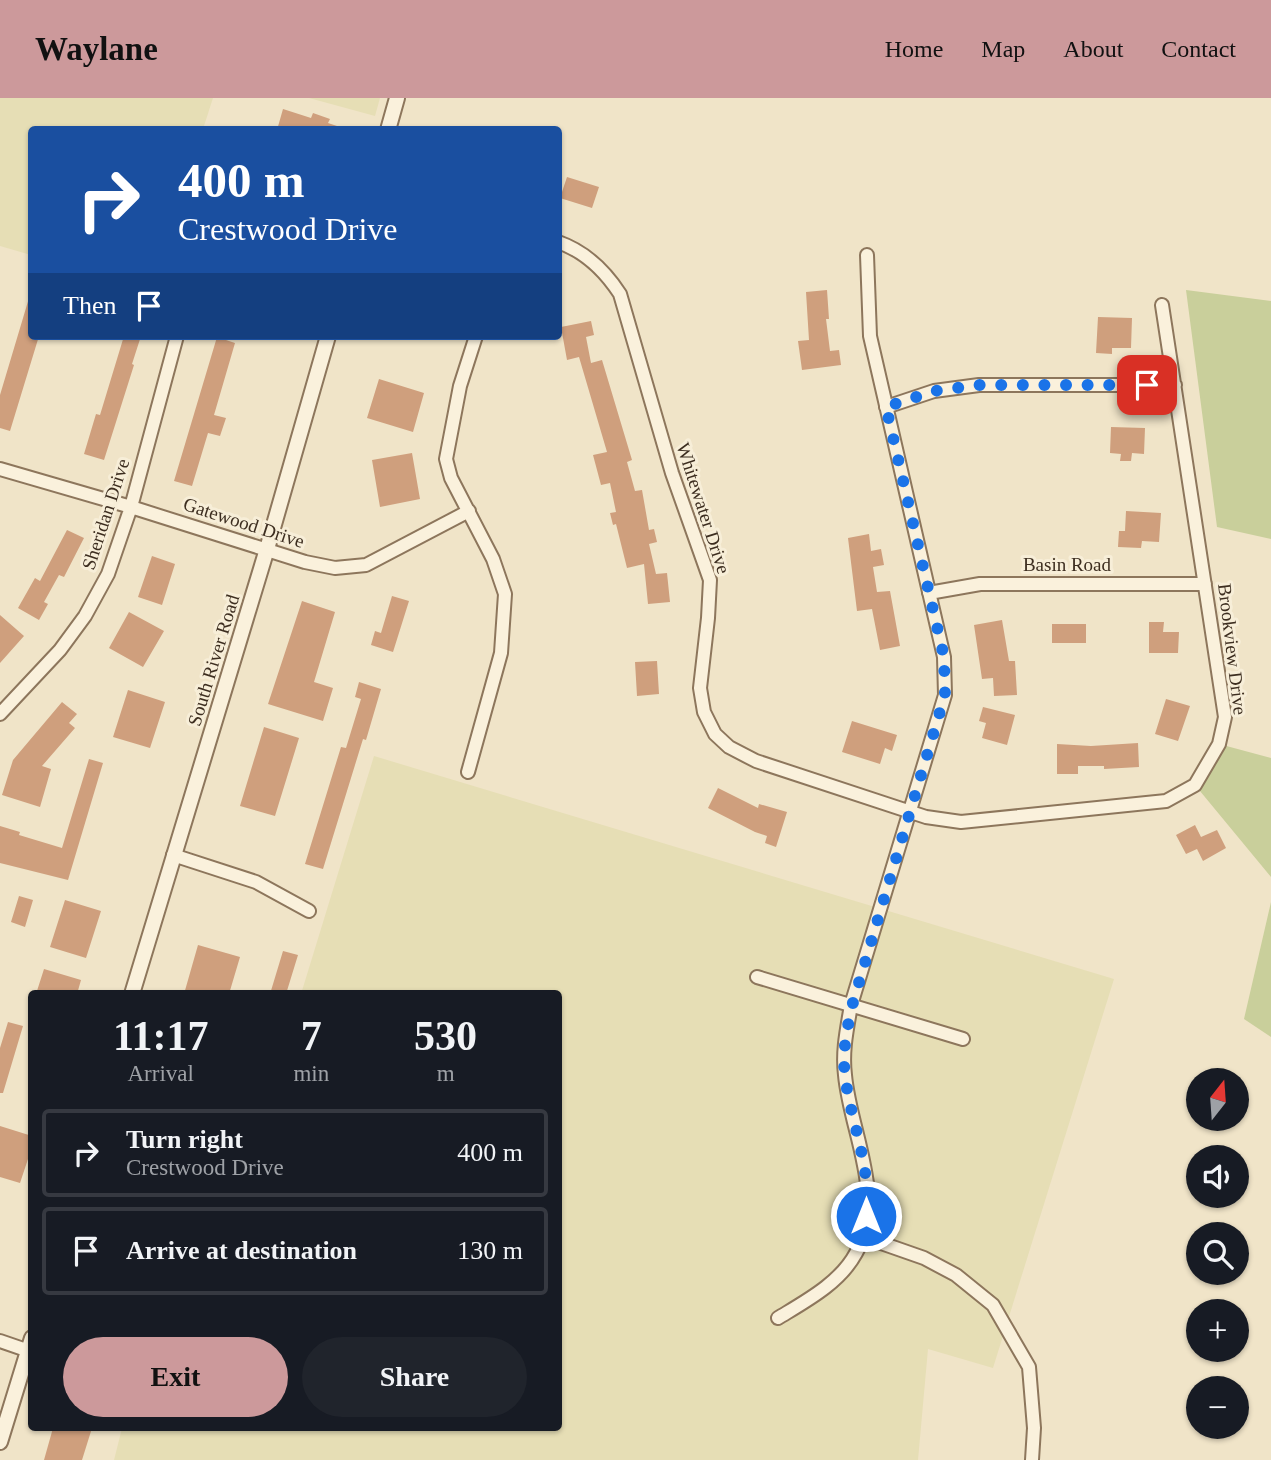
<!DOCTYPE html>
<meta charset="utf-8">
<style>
:root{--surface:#171b24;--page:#20242c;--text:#f1f3f6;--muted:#9ea1a6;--line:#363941;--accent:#cc999b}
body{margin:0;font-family:"Times New Roman",serif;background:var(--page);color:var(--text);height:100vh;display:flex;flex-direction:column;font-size:26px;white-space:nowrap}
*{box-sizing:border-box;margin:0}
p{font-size:23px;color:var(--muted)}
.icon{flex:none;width:38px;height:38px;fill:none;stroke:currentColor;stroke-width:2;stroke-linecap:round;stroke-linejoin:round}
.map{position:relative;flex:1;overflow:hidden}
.panel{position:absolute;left:28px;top:892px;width:534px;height:441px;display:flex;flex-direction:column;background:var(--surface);border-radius:7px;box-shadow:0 2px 5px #0004}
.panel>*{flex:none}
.hud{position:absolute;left:28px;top:28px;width:534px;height:214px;border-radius:7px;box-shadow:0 2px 5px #0004;background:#1a4fa0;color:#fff;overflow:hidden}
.needle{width:46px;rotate:17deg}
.controls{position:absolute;left:1186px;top:970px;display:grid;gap:14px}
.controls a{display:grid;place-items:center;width:63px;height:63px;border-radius:50%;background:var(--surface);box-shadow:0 2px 5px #0004;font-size:35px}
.pin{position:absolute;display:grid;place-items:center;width:60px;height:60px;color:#fff;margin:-30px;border-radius:14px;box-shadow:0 4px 10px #0006}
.me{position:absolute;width:77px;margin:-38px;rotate:0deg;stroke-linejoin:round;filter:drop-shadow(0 0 5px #0008)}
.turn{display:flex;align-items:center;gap:24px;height:147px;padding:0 35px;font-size:32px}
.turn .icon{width:91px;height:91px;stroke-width:2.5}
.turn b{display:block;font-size:49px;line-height:60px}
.then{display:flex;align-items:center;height:66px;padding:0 35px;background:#0003;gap:14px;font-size:26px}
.eta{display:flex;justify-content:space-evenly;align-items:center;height:119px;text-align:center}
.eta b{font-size:42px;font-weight:800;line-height:49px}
.cta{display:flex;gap:14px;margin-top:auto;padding:14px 35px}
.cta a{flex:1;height:80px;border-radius:42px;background:var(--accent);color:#111;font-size:28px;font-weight:800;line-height:80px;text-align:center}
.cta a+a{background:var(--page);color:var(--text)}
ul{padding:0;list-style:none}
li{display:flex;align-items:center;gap:21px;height:88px;margin:0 14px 10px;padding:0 21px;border:4px solid var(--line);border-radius:7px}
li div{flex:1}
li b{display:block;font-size:26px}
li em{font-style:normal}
header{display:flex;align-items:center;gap:42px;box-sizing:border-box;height:98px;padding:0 35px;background:var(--accent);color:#111}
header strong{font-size:33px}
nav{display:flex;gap:38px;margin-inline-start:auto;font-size:24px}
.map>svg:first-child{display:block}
.farmland{fill:#e6deb5}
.green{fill:#c9cf9b}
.building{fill:#cf9f7d}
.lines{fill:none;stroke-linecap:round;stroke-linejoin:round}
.minor-casing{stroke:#8d765c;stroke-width:16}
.tertiary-casing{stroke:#8d765c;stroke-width:18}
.minor{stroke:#faf1dc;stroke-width:12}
.tertiary{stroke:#faf1dc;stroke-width:14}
.route{stroke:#1a73e8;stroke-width:12;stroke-dasharray:0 21.6}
.labels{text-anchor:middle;stroke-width:6;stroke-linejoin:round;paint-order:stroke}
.street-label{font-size:19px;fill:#3d2e20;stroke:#f7eed8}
</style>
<header>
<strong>Waylane</strong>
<nav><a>Home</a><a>Map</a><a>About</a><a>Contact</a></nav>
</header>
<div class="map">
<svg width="1271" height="1362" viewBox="0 0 1271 1362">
<rect width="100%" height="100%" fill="#f0e4c8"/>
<path class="farmland" d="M0 0H213L203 31 32 32 31 157 0 148Z
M309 0H380L375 18Z
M374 658 1114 881 993 1270 928 1251 918 1362H114L122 1330H558V896H301Z"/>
<path class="green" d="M1186 192 1271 203V441L1217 429Z
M1219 646 1271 660V779L1195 687Z
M1271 804V939L1244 921Z"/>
<path class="building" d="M283 11 311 20 313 15 330 21 328 25 340 29V32H277Z
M567 79 599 89 592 110 560 100Z
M827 192 829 221H826L830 253 839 252 841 267 802 272 798 243 809 242 806 194Z
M29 200H32V238H39L10 333 0 330V297Z
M1098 219 1132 220 1131 250H1112V256L1096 255Z
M591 223 594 237 586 239 591 265 602 262 632 362 627 364 635 393 642 392 649 432 654 431 657 444 649 446 656 476 667 475 670 504 648 506 644 466 627 470 616 426 613 427 610 415 616 414 610 385 601 387 593 357 607 354 579 259 567 262 561 229Z
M124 238H141L132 266 134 267 104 362 84 356 96 316 100 317Z
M217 239 235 245 214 317 226 320 220 338 208 335 192 388 174 383Z
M379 281 424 295 413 334 367 320Z
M1111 329 1145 330 1144 356 1132 355 1131 363H1120L1121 356 1110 355Z
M412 355 420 401 380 409 372 362Z
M1126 413 1161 415 1159 444 1142 443 1141 450 1118 449 1119 433H1125Z
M67 432 84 440 64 479 59 477 44 504 48 506 39 522 18 510 35 480 40 483Z
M869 436 871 453 881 451 884 467 873 469 877 494 890 493 900 548 880 552 872 511 857 513 848 440Z
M152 458 175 466 162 507 138 499Z
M392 498 409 503 393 554 371 547 375 533 381 535Z
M302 503 335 514 314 584 333 590 323 623 268 606Z
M129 514 164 533 143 569 109 550Z
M0 517 24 538 0 565Z
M1002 522 1009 563H1015L1017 597 994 598 993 580 982 581 974 527Z
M1149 524H1164L1163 534H1179L1178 555H1149Z
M1052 526H1086V545H1052Z
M657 563 659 596 637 598 635 564Z
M359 584 381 591 366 642 363 641 323 771 305 766 341 649 346 650 361 601 355 599Z
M128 592 165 604 150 650 113 639Z
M1166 601 1190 608 1178 643 1155 636Z
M62 604 77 616 69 625 75 630 42 668 51 671 40 709 2 697 13 662Z
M983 609 1015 617 1007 647 982 640 986 625 979 623Z
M852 623 897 637 892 653 885 650 880 666 842 654Z
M264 629 299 640 275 718 240 708Z
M1138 645 1139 669 1104 671V668H1078V676H1057V646L1091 648Z
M89 661 103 665 68 782 0 765V728L20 734 19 737 62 750Z
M718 690 758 710 759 706 787 714 776 749 765 745 767 738 755 734 708 710Z
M1195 727 1201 739 1217 732 1226 750 1203 763 1197 751 1186 756 1176 737Z
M19 798 33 802 25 829 11 824Z
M65 802 101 813 86 860 50 849Z
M198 847 240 859 229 896H184Z
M283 853 298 857 286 896H270Z
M44 871 81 882 77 896H36Z
M8 924 23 928 3 995H0V950Z
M0 1028 32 1038V1049L20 1085 0 1079Z
M53 1330H92L82 1362H44Z"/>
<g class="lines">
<defs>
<path id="minor" d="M558 144C584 153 605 173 620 196L672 375 710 482 708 520 700 590 704 614 715 636 729 649 756 663 926 719 961 724 1166 703 1195 687 1219 646 1225 619 1162 207
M886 309 934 293 979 287H1175
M0 371 131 409 305 464 335 470 366 467 469 413
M929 495 980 486H1205
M0 616 60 552 85 518 108 476 131 409 177 238
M468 674 501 555 505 496 493 461 451 380 446 361 460 288 476 238
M173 757 256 784 309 813
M757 879 963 941
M864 1139 924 1160 956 1177 993 1207 1029 1269 1034 1330 1032 1362
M778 1220C806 1203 840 1185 856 1155 887 1099 850 1034 845 977 842 953 847 931 851 907L945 597 944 559 870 238 867 157
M0 1243 32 1254"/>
<path id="tertiary" d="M388 32 397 0
M132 896 267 451 328 238
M0 1344 32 1240"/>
</defs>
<use href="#minor" class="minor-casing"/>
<use href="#tertiary" class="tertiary-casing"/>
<use href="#minor" class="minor"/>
<use href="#tertiary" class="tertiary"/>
</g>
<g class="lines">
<path class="route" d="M866 1118C872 1070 851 1025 845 978 842 954 847 931 852 908L945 597 944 559 886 309 934 293 979 287H1147"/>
</g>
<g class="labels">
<g class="street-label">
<text transform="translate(704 410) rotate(72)" y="7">Whitewater Drive</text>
<text transform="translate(105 416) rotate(-72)" y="7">Sheridan Drive</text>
<text transform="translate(244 424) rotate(18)" y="7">Gatewood Drive</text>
<text x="1067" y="473">Basin Road</text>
<text transform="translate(1233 551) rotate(83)" y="7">Brookview Drive</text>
<text transform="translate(213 562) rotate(-73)" y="7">South River Road</text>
</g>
</g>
</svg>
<div class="controls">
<a><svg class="needle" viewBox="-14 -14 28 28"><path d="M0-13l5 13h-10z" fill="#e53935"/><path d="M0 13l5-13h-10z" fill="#9ea1a6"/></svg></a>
<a><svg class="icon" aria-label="sound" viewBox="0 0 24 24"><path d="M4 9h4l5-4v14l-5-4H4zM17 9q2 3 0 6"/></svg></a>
<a><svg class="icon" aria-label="search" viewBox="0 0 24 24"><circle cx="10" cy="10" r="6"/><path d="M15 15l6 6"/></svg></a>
<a>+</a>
<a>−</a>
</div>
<div class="pin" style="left:1147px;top:287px;background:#d93025"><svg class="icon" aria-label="arrive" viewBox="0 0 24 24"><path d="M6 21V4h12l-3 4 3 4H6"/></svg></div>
<svg class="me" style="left:866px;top:1118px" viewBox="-20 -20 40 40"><circle r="17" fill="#1a73e8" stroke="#fff" stroke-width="3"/><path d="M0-11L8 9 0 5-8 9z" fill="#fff"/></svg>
<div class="hud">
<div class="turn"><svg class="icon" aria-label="right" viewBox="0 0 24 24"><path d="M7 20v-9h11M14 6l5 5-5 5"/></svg><div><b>400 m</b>Crestwood Drive</div></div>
<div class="then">Then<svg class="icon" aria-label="arrive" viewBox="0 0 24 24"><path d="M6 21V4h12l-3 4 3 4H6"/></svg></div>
</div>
<section class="panel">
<div class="eta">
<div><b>11:17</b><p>Arrival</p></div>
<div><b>7</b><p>min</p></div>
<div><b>530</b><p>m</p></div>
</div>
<ul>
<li><svg class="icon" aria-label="right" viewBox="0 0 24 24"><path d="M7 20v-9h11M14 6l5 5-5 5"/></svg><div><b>Turn right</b><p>Crestwood Drive</p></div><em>400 m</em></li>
<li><svg class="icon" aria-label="arrive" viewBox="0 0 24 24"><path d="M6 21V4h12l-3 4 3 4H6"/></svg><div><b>Arrive at destination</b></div><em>130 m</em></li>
</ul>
<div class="cta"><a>Exit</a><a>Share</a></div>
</section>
</div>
